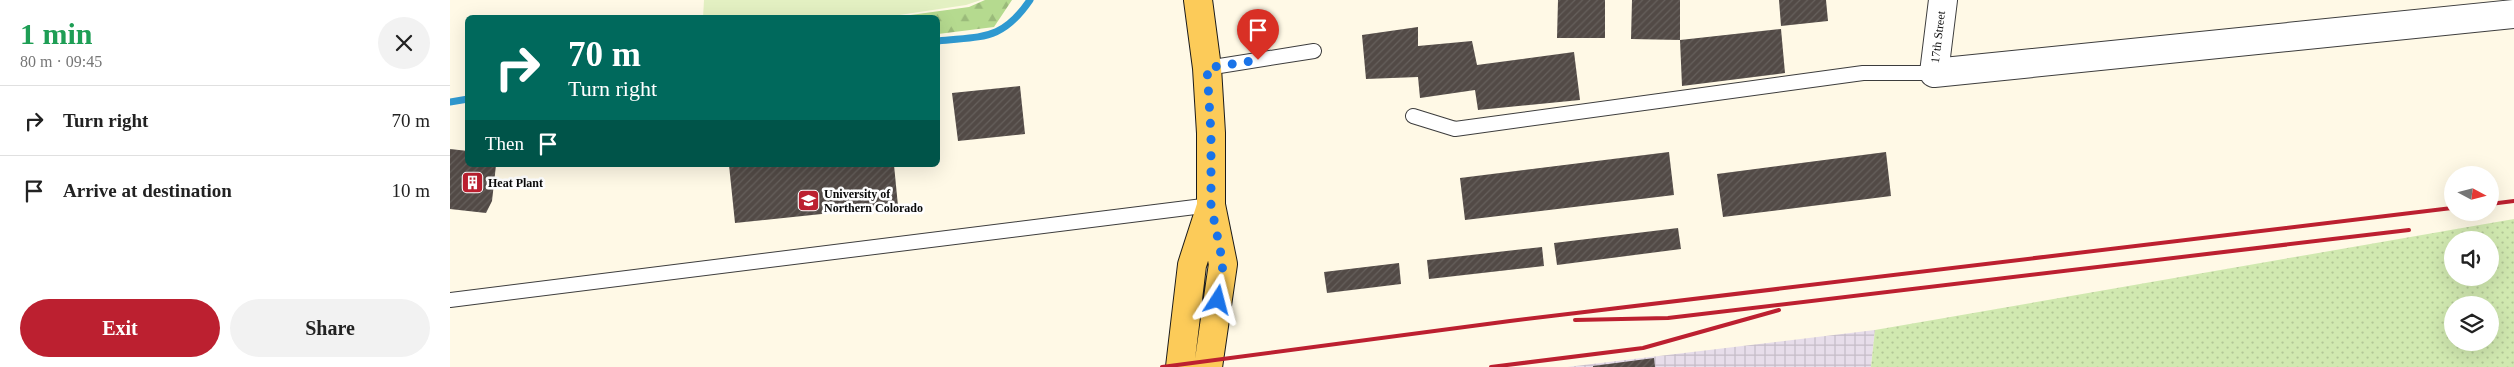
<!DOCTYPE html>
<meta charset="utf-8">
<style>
:root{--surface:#fff;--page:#f2f2f2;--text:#222;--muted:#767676;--line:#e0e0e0;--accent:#bc2030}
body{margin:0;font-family:Georgia,serif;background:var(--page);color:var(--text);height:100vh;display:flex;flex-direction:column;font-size:19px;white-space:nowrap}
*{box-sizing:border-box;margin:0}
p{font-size:16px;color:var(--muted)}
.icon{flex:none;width:28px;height:28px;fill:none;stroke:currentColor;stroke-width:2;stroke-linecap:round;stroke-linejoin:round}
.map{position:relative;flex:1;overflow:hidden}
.details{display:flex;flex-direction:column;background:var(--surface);width:450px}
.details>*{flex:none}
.top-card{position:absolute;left:15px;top:15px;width:475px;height:152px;border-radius:8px;box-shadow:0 5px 20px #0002;background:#00695c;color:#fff;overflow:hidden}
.needle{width:32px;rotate:97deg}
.fabs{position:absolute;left:1994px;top:166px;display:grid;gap:10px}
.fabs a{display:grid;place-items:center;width:55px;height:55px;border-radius:50%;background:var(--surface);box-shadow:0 5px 20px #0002;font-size:25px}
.pin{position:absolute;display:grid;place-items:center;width:42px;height:42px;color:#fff;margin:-51px -21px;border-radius:50% 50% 50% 0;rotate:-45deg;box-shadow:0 0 5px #0007}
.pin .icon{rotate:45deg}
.me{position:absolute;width:55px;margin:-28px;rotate:9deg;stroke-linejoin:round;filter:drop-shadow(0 0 4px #0008)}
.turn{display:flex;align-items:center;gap:18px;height:105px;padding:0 20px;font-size:22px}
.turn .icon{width:65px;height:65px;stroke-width:2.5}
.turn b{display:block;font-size:35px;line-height:42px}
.then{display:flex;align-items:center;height:48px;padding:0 20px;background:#0003;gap:10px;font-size:19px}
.round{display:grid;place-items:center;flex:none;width:52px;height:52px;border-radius:26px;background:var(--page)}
.head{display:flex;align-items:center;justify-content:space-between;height:85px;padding:0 20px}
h1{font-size:30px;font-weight:600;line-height:38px;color:#1e9e55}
.primary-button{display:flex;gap:10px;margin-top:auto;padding:10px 20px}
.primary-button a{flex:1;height:58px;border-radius:30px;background:var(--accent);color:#fff;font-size:20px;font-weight:600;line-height:58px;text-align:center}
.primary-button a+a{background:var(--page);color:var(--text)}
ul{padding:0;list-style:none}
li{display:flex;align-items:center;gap:15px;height:70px;padding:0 20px;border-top:1px solid var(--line)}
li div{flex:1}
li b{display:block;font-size:19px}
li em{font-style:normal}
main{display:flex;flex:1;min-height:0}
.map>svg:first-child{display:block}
.industrial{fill:url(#industrial-grid)}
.grass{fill:url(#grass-dots);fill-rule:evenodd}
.forest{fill:url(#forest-firs)}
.pitch{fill:#e3f0c2}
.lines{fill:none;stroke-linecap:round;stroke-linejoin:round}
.stream{stroke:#2f99d0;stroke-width:7}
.building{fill:url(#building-hatch)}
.service-casing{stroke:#3d3d3d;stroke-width:16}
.minor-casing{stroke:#3d3d3d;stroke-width:30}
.primary-casing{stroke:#1b1b1b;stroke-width:30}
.service{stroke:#fff;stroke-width:14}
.minor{stroke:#fff;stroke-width:28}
.primary{stroke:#fccb59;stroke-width:28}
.rail{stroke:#bc2030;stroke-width:4}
.route{stroke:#1a73e8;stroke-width:9;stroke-dasharray:0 16.2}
.labels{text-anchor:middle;stroke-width:5;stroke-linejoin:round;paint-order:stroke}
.street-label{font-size:12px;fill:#0a0a0a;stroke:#fff}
.poi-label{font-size:12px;font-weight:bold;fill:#0a0a0a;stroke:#fff;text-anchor:start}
</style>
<main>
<section class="details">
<div class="head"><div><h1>1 min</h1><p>80 m · 09:45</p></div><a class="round"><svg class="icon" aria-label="close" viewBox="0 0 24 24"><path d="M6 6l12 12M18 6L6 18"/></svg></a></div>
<ul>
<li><svg class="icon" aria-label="right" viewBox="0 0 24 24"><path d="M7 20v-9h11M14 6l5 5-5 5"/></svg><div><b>Turn right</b></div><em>70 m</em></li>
<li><svg class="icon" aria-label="arrive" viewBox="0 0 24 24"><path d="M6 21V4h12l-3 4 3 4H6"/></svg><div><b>Arrive at destination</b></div><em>10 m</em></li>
</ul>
<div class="primary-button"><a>Exit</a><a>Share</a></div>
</section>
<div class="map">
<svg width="2064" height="367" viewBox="0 0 2064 367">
<defs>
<pattern id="industrial-grid" width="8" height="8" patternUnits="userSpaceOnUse" patternTransform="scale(1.25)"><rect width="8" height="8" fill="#e7ddea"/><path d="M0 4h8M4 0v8" fill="none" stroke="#c5bcc7"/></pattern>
<pattern id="grass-dots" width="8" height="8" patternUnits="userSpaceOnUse" patternTransform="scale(1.25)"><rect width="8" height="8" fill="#d1e9b0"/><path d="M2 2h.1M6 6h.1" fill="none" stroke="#b2c696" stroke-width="1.8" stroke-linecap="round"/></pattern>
<pattern id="forest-firs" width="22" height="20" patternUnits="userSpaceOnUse" patternTransform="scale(1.25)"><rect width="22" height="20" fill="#b5da8f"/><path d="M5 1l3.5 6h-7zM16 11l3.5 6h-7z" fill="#9aba7a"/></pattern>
<pattern id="building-hatch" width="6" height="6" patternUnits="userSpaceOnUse" patternTransform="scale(1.25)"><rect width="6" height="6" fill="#524a46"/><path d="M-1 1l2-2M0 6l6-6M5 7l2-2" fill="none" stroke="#66605c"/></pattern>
</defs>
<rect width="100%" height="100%" fill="#fff9e6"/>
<path class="industrial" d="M1425 330 1421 367H1117Z"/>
<path class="grass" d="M2064 219V367H1421L1425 330ZM2002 240H2040V278H2002ZM2002 305H2040V342H2002Z"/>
<path class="forest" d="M535 0H562L544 27 488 34V18L446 17 519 7Z"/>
<path class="pitch" d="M254 0H531L516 5 436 17 253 18Z"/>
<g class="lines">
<path class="stream" d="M488 41C533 36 552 41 580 0
M0 102 18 99"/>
</g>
<path class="building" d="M1108 0H1155V38H1107Z
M1182 0H1230V40L1181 39Z
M1329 0H1376L1378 21 1331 26Z
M968 27V46L1022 41 1027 65 1124 52 1130 100 1028 110 1025 90 970 98 968 77 916 79 912 35Z
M1331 29 1335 73 1232 86 1230 40Z
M570 86 575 134 508 141 502 93Z
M0 149 18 151V165H46L42 201 36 213 0 209Z
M1219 152 1224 195 1015 220 1010 178Z
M1436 152 1441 196 1273 217 1267 174Z
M279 165H444L448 206 285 223Z
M1228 228 1231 249 1107 265 1104 243Z
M1092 247 1094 266 979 279 977 260Z
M949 263 951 284 877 293 874 272Z
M1204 358 1205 367H1143V366Z"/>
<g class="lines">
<defs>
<path id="service" d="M757 68 864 51
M963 116 1005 129 1413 73H1484
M0 300 761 205"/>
<path id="minor" d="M1493 0 1484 73 2064 14"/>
<path id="primary" d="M748 0 757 68 761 133V205L773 264 758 367
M730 367 742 265 761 206"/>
</defs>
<use href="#service" class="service-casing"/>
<use href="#minor" class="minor-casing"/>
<use href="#primary" class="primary-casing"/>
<use href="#service" class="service"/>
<use href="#minor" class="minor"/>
<use href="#primary" class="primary"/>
<path class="rail" d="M2040 204 2064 201
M1125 320 1218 318 1959 230
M712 367 1060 321 2002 208
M1041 367 1193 348 1329 310"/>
</g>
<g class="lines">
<path class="route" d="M768 300 773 264 761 205V133L757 68 808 60"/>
</g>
<defs>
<symbol id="building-square" viewBox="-11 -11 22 22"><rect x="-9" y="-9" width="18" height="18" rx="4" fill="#bc2030" stroke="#fff"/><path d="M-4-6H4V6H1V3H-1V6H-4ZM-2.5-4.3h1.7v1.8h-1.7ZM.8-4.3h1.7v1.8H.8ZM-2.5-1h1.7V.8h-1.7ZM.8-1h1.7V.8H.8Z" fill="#fff"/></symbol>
<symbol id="university-square" viewBox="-11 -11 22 22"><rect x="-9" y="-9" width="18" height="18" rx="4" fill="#bc2030" stroke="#fff"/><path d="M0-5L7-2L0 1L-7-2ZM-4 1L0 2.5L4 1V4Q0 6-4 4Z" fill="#fff"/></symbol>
</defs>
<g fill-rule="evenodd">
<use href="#building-square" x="10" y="170" width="25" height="25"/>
<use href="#university-square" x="346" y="188" width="25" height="25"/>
</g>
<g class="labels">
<g class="street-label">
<text transform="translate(1488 37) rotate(-83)" y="4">17th Street</text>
</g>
<g class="poi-label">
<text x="38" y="187">Heat Plant</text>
<text x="374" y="198">University of<tspan x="374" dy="14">Northern Colorado</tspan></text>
</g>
</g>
</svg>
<div class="fabs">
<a><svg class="needle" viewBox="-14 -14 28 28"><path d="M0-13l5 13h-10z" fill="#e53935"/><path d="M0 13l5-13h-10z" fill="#767676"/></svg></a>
<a><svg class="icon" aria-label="sound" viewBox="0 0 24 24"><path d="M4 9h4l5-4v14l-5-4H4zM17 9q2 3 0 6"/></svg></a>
<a><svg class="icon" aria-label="layers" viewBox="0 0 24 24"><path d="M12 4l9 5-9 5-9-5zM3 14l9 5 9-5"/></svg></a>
</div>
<div class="pin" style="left:808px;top:60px;background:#d93025"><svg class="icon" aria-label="arrive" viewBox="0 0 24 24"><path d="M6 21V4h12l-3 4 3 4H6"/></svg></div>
<svg class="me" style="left:768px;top:300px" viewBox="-20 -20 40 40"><path d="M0-17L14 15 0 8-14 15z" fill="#1a73e8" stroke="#fff" stroke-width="4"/></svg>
<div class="top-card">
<div class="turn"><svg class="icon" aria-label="right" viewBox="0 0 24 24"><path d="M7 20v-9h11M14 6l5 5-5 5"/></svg><div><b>70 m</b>Turn right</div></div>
<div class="then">Then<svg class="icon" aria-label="arrive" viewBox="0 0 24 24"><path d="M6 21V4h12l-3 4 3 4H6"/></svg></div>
</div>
</div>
</main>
